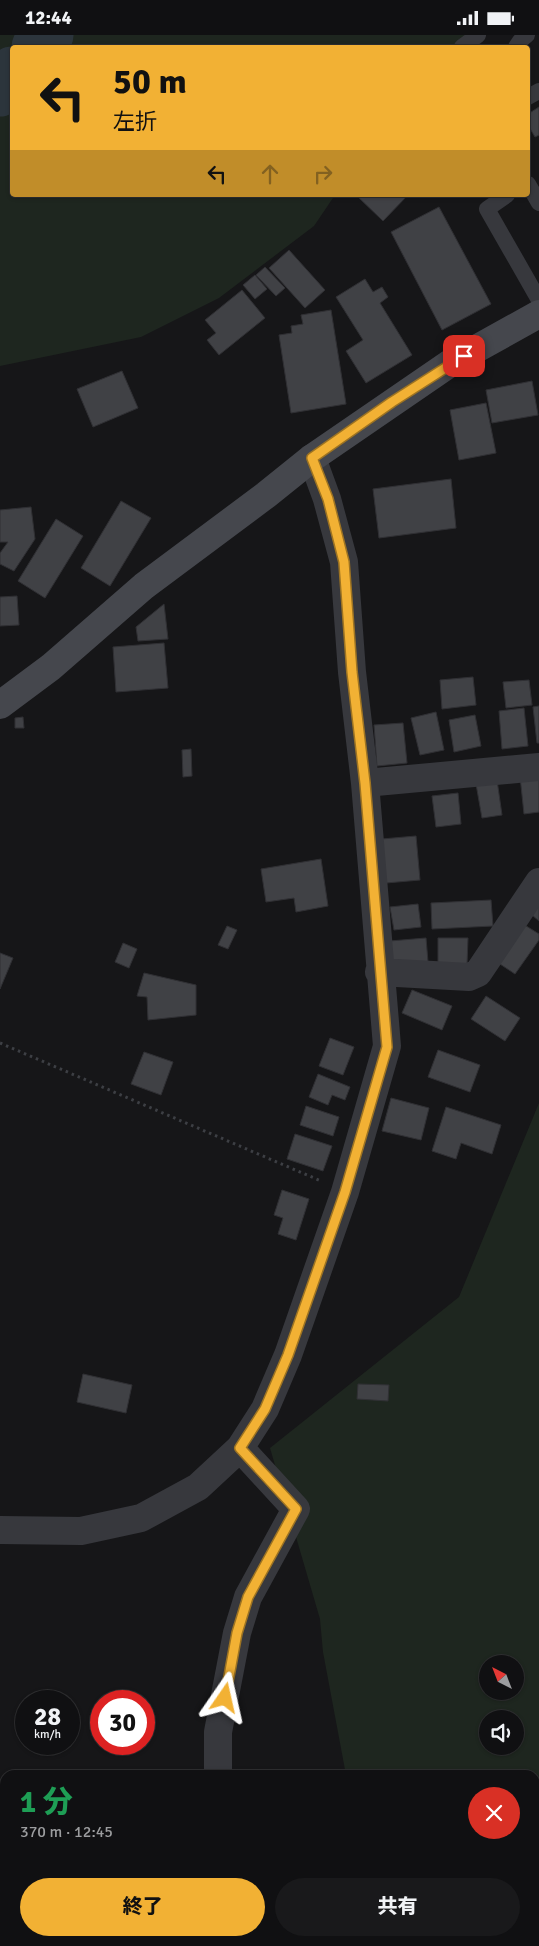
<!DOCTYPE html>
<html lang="ja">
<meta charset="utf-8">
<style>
:root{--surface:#101012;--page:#19191b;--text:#f1f3f6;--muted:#9c9d9f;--line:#303032;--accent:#f2b134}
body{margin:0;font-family:Signika,"Noto Sans JP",sans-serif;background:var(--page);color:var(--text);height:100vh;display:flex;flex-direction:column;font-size:19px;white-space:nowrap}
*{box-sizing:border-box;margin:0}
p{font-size:16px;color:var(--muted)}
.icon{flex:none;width:28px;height:28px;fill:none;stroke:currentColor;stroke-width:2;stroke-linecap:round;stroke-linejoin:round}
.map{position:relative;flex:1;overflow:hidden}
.panel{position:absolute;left:0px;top:1735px;width:540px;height:176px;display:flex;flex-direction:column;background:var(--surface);border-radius:15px 15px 0 0;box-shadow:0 1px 4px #0004,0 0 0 1px var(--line)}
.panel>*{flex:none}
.banner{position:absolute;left:10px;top:10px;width:520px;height:152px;border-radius:5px;box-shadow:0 1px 4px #0004,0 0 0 1px var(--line);background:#f2b134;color:#111;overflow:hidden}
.needle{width:32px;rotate:318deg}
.tools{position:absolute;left:479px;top:1620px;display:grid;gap:10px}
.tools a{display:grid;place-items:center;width:45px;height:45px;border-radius:50%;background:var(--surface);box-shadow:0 1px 4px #0004,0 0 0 1px var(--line);font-size:25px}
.speed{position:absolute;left:15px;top:1655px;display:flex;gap:10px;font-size:25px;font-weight:700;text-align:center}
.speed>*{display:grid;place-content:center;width:65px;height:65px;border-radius:50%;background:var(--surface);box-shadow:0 1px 4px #0004,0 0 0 1px var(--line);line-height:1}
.speed small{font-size:12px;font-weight:400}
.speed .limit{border:8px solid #d22;background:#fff;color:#111}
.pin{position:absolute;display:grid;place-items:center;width:42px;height:42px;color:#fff;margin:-21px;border-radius:10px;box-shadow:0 2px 8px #0006}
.me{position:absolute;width:55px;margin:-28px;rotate:11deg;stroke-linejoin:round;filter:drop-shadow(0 0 4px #0008)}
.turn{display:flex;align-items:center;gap:18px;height:105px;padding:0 20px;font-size:22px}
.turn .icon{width:65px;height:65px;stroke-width:2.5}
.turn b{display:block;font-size:35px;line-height:42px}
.lanes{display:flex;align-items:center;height:48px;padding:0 20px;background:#0003;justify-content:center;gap:25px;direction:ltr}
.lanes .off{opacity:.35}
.round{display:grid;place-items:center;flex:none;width:52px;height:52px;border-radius:26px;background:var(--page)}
.summary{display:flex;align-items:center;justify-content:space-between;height:85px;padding:0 20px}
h1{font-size:30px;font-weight:800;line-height:38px;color:#1e9e55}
.button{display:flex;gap:10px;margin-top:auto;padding:10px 20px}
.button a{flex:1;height:58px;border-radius:30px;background:var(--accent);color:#111;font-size:20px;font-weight:800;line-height:58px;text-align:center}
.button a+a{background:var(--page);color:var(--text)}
.status{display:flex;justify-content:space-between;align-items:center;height:35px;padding:0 25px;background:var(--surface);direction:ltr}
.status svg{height:14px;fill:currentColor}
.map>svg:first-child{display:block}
.green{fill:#1e261f;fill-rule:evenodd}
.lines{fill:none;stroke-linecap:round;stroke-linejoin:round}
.river{stroke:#2c353c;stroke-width:49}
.building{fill:#404145;stroke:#303034}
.path{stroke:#3d3f44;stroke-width:3;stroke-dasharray:2.5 4;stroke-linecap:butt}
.service{stroke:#37383d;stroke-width:16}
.minor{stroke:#37383d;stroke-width:28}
.secondary{stroke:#45474d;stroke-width:28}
.route-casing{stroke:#9d7322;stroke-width:12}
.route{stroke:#f2b134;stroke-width:9}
</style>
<div class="status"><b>12:44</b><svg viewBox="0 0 49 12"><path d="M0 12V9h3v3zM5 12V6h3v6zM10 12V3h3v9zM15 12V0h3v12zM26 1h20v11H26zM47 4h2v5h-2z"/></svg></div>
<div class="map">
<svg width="539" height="1911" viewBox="0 0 539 1911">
<rect width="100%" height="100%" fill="#161618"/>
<path class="green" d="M0 0H465L452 12H12V160H335L314 191 219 263 141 302 0 331Z
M539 1068V1911H331L337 1906H535V1740H346L323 1617 320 1584 270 1413 459 1262ZM488 1629H515V1656H488ZM488 1684H515V1711H488Z
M0 1819 5 1822V1906H160L170 1911H0Z"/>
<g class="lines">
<path class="river" d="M36 12 49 0
M0 57 12 36"/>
</g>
<path class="building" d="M539 72V100L535 102 528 90V79Z
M356 160H408L383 186Z
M439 172 491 269 442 295 391 197Z
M289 215 325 255 305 273 269 233Z
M265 232 285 253 276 261 256 240Z
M255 240 267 254 255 264 243 250Z
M365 244 373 257 382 252 388 262 380 268 412 320 366 348 346 316 363 305 336 262Z
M242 255 265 283 219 320 207 305 216 298 205 285Z
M331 275 346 369 291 378 279 300 292 298 291 291 303 289 301 280Z
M122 336 138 373 93 392 77 354Z
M532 346 538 380 492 388 486 355Z
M486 368 496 418 459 425 450 375Z
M451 444 456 493 379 503 373 454Z
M121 466 151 483 110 551 81 533Z
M31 472 35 504 14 536 0 529V518L8 507H0V475Z
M56 484 83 501 45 563 18 546Z
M17 561 19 590 0 591V562Z
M164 569 168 604 138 606 136 592Z
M164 608 168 653 116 657 113 612Z
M473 642 476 670 442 674 440 645Z
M529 645 532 670 506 673 503 647Z
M539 671V708H537L533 672Z
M524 673 528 711 502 714 499 676Z
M436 677 444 715 420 720 411 683Z
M475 680 481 711 454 717 449 685Z
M23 682 24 693H15V683Z
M403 688 407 728 377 731 374 690Z
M191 714 192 741 183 742 182 715Z
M539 739V777L524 779 520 741Z
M497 745 502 780 482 783 476 749Z
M458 758 461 789 436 792 432 761Z
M416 801 420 845 386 848 382 804Z
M321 824 328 871 296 877 294 863 266 867 261 834Z
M491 865 493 891 432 894 431 868Z
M418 869 421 892 394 895 390 872Z
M539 870V886L532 880Z
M523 889 539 899V905L515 939 497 927Z
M227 891 237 895 228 914 218 910Z
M426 903 428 927 392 929 390 906Z
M438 903H468L467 929 438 928Z
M123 908 137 914 129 933 115 927Z
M0 918 13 923 0 954Z
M144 938 196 950V980L148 985 147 962 137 961Z
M412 955 452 971 442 995 402 978Z
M486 961 520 983 505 1006 471 984Z
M330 1003 354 1012 343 1040 319 1031Z
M438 1015 480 1030 470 1057 428 1042Z
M144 1017 173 1027 161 1060 131 1049Z
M318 1039 350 1052 345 1065 332 1060 328 1070 309 1062Z
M391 1063 429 1073 421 1105 382 1096Z
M306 1071 339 1082 333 1101 300 1090Z
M446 1072 501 1090 492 1119 461 1108 456 1124 432 1116Z
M295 1099 332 1111 323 1136 287 1124Z
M282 1155 309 1164 296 1205 278 1199 283 1183 274 1180Z
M83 1339 132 1350 126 1378 77 1367Z
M358 1349 389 1350 388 1366 357 1364Z"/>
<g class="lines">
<path class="path" d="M0 1008 321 1146"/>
<path class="service" d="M462 12 478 0
M516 12 520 6 527 0
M528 62 539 56
M528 149 539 168
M507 160 487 174 539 265"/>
<path class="minor" d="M365 748 539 732
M379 937 469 942 478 938 539 847
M0 1495 81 1496 141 1483 198 1452 240 1413 265 1374 288 1320 345 1157 387 1011 365 748 352 637 344 527 327 464 312 423
M218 1740V1697L237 1598 248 1562 296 1474 240 1413
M0 1838 5 1841"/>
<path class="secondary" d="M0 670 51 632 144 551 266 460 312 423 449 329 539 279"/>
</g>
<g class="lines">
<defs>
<path id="route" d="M225 1663 237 1598 248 1562 296 1474 240 1413 265 1374 288 1320 345 1157 387 1012 365 748 352 637 344 527 328 464 312 423 392 367 464 321"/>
</defs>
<use href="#route" class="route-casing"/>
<use href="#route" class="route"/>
</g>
</svg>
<div class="tools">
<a><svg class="needle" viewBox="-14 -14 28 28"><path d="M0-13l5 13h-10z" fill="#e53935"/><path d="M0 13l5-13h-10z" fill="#9c9d9f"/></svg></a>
<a><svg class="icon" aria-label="sound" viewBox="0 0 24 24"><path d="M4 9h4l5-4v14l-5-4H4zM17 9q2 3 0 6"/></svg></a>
</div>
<div class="speed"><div>28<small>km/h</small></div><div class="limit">30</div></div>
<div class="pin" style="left:464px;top:321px;background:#d93025"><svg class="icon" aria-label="arrive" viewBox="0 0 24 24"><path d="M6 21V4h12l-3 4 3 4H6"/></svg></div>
<svg class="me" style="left:225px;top:1663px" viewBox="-20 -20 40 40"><path d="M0-17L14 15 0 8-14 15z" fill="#f2b134" stroke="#fff" stroke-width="4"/></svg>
<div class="banner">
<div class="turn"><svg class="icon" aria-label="left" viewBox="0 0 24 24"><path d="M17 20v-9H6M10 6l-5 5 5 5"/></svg><div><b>50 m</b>左折</div></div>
<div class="lanes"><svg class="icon" aria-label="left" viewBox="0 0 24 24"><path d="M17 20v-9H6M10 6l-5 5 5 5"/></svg><svg class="icon off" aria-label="ahead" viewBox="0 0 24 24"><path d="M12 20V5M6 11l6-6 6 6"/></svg><svg class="icon off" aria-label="right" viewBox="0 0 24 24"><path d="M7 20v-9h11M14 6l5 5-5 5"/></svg></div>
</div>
<section class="panel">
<div class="summary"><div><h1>1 分</h1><p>370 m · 12:45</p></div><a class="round" style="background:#d93025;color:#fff"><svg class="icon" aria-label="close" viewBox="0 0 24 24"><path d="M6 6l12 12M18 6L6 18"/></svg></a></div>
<div class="button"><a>終了</a><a>共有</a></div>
</section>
</div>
